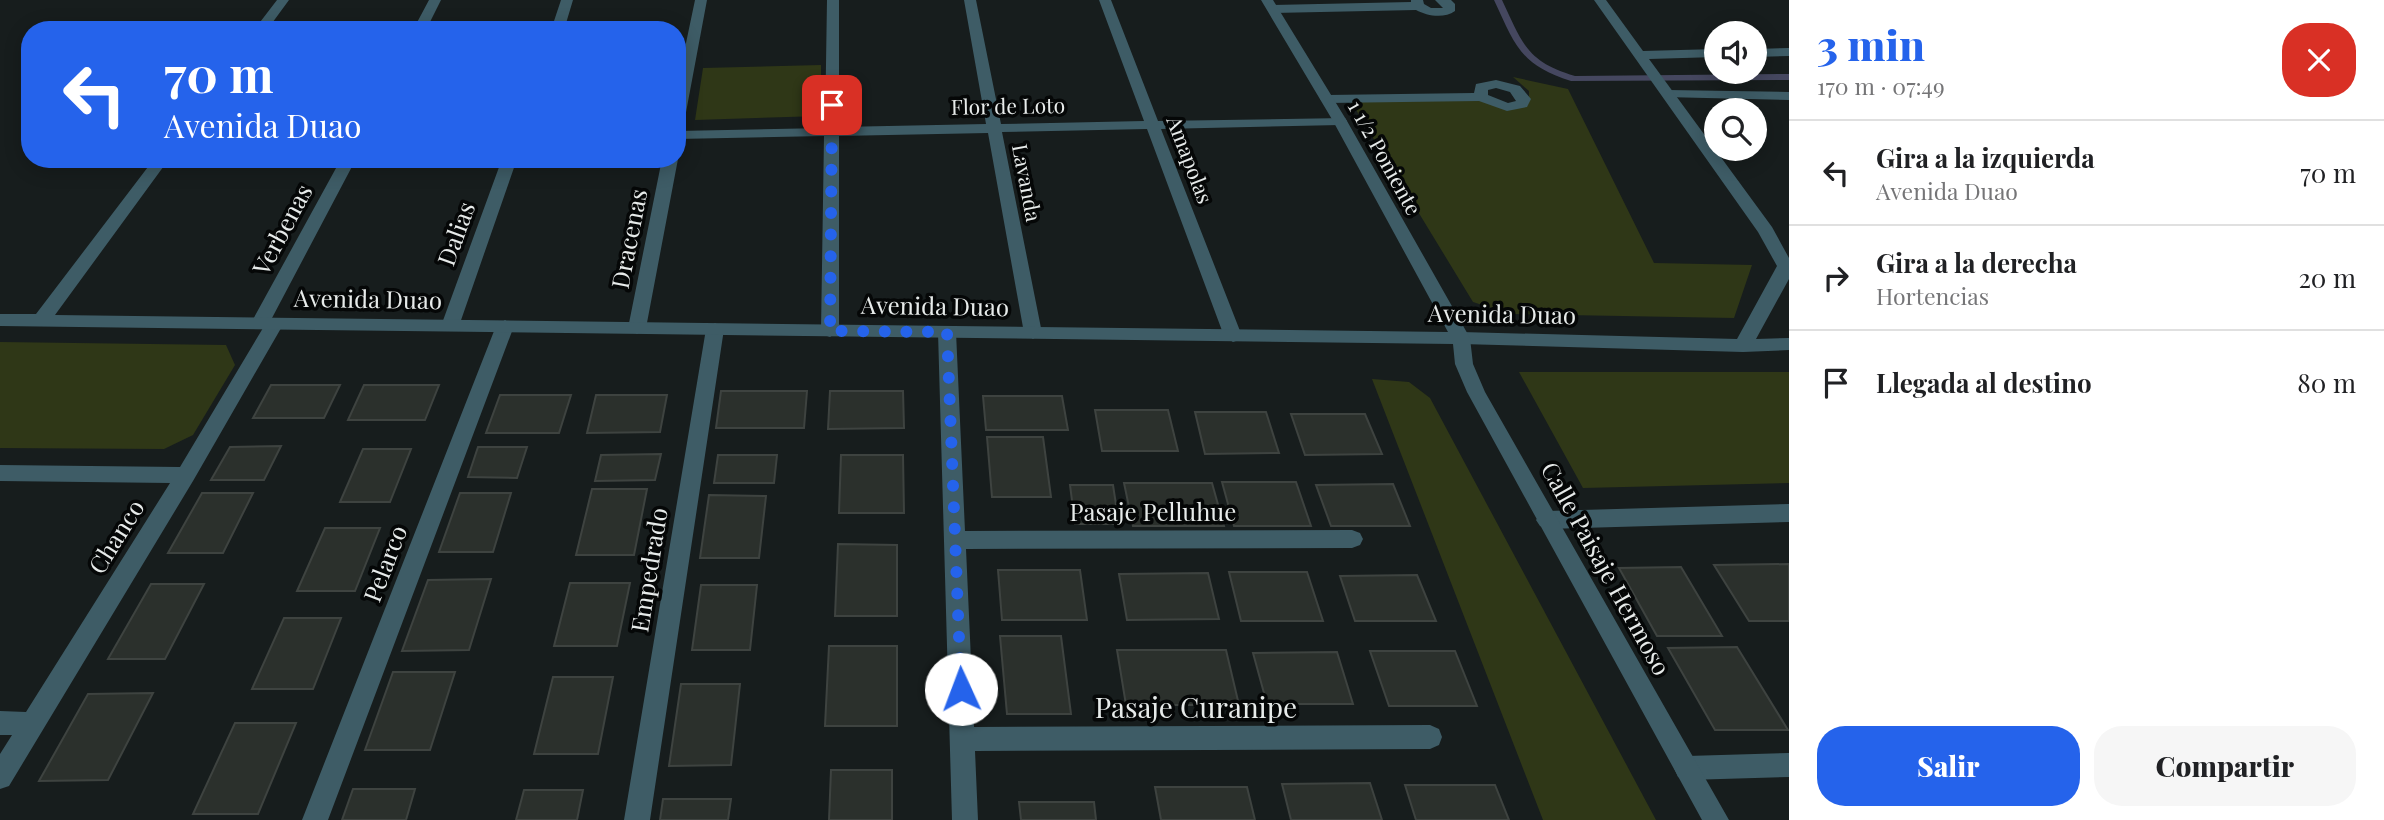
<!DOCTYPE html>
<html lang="es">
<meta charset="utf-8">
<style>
:root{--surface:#fff;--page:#f6f6f6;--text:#202124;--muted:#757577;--line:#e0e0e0;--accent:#2563eb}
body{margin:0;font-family:"Playfair Display",serif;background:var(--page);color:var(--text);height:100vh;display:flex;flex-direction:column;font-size:26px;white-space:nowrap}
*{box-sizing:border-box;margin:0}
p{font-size:23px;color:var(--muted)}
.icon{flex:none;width:38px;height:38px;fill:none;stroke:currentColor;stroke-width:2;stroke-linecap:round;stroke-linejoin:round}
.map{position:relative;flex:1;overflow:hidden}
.details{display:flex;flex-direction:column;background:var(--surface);width:595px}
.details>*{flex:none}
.guide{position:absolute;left:21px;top:21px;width:665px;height:147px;border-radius:28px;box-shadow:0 4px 18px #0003;background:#2563eb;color:#fff;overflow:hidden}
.tools{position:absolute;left:1704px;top:21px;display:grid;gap:14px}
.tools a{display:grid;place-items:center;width:63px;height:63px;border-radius:50%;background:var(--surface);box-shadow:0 4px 18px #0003;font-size:35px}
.pin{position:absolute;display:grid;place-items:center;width:60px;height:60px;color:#fff;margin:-30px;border-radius:14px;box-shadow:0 4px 10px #0006}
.me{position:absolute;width:77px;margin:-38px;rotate:358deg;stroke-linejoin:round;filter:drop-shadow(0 0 5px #0008)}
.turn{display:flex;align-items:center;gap:24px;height:147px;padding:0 28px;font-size:32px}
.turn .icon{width:91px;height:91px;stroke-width:2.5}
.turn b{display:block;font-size:49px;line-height:60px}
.round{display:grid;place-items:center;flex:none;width:74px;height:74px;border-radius:28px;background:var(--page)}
.head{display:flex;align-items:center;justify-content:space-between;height:119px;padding:0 28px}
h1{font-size:42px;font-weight:800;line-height:52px;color:var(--accent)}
.button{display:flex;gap:14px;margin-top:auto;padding:14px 28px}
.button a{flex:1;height:80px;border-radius:28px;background:var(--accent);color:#fff;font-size:28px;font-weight:800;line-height:80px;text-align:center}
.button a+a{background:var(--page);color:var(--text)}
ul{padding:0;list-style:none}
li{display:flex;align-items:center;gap:21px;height:105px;padding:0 28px;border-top:2px solid var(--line)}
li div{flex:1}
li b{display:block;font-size:26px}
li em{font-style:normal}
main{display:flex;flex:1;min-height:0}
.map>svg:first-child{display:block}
.green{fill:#2f3717}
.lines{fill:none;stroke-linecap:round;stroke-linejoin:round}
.stream{fill:#45475f;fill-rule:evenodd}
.building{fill:#2b302c;stroke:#3e4340;stroke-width:2}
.service{fill:#3e5c66;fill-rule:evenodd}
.minor{fill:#3e5c66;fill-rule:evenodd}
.tertiary{fill:#3e5c66;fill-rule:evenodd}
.route{stroke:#2563eb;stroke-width:12;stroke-dasharray:0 21.6}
.labels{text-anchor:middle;stroke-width:7;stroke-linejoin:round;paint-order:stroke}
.far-street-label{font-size:21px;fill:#e7ebea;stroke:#050707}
.street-label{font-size:24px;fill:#e7ebea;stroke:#050707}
.near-street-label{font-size:28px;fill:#e7ebea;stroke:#050707}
</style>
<main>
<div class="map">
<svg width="1789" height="820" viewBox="0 0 1789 820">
<rect width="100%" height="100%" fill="#171d1d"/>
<path class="green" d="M821 65V116L695 120 703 68Z
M1513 77 1568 89 1654 263 1752 265 1734 318 1510 314 1473 302 1350 100H1481L1497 106 1529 100V91Z
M0 342 226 345 235 365 193 435 164 449 0 448Z
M1519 372H1789V483L1583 488Z
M1372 379 1409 382 1430 398 1656 820H1543Z"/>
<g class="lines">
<path class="stream" d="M1494 0H1502C1522 42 1526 62 1575 76L1789 74V80L1571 81C1520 65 1515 45 1494 0Z"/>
</g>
<path class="building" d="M271 385H340L324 418H253Z
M364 385H439L425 420H348Z
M721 391H807L804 428H716Z
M830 391H903L904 428 828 429Z
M500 395H571L559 433H486Z
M596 395H667L660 432 587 433Z
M983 396H1062L1068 430H986Z
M1095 410H1168L1178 451H1102Z
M1195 412H1266L1279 453 1205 454Z
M1291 414H1365L1382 454 1305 455Z
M987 437H1043L1051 497H992Z
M281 446 264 480H211L230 447Z
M478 447H527L517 478 468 477Z
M363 449H411L390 502H340Z
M661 454 655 480 595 481 601 455Z
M718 455H777L774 483H714Z
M841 455H903L904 513H839Z
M1222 482H1296L1311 526H1234Z
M1124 483H1212L1224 526H1133Z
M1393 484 1410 526H1331L1316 485Z
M1070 485H1113L1119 524H1075Z
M592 489H647L634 555H576Z
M202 493H253L223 553H168Z
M460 493H511L493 552H439Z
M709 495 766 496 759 558H700Z
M325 528H380L355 591H297Z
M838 544 897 545V616H835Z
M1789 564V621H1749L1714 565Z
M1681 567 1722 636H1657L1619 568Z
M998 570H1080L1087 620H1002Z
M1229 572H1307L1323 621H1241Z
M1208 573 1219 619 1127 620 1119 574Z
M1417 575 1436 621H1355L1340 576Z
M491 579 469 650 402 651 428 580Z
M570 583H630L617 646H554Z
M151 584H204L165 659H108Z
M701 585H757L750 650H692Z
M284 618H341L313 689H252Z
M1000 636H1061L1071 714H1007Z
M829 646H897V726H825Z
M1737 647 1788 730H1715L1668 648Z
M1117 650H1226L1239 705H1126Z
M1370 651H1455L1477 706H1389Z
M1337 652 1353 704H1267L1253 653Z
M393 672H455L430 750H365Z
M553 677H613L598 754H534Z
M681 684H740L731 765 669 766Z
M153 693 108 780 39 781 88 694Z
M235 723H296L258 814H193Z
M831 770H892V820H829Z
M1370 783 1382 820H1291L1282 784Z
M1405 785H1495L1509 820H1416Z
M1155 787H1247L1255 820H1161Z
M353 789H415L406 820H342Z
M524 790H583L577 820H516Z
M663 799H731L728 820H660Z
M1019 802H1094L1096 820H1021Z"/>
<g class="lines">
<path class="service" d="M1668 90 1789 92V100L1664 97 1662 94Z"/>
<path class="minor" d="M429 0H441L426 30H413Z
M561 0H573L564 30H551Z
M695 0H707L684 123 677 127V86Z
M827 0H839V127L986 124 964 0H976L1001 124 1144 121 1099 0H1111L1158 121 1345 118 1347 121 1340 125 1161 129 1242 336 1239 340 1233 342 1224 336 1147 129 1002 132 1042 333 1033 339 1024 333 988 133 839 136V331L830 337 824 335 821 331 824 136 677 139V131L825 128Z
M1411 0H1423L1424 4 1431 8H1443L1435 0H1451L1455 4V11C1444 19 1427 16 1416 10L1273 13 1267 9 1273 5 1411 2Z
M1594 0H1606L1643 51 1717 49V57L1649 59 1772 227 1789 258V279L1756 339 1789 338V350L1743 352 1461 344 1452 338 1461 332 1737 339 1777 266 1758 232Z
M1789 48V56L1755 57V49Z
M1496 80 1520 86 1531 99 1527 107 1507 111 1479 101 1327 103 1320 99 1327 95 1474 93 1476 84ZM1496 88 1510 92 1516 101 1508 103 1488 95V90Z
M341 159H356L272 318 281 319 284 323 193 481 9 786 0 789V754L12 735H0V711L26 712 170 483 0 481V465L180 467 263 328 254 327 251 323Z
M502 159H517L459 326 456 330H444L441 326Z
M662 159H678L646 328 637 334 628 328Z
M505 320 514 326 328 820H302L496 326Z
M715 323 724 329 650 820H624L706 329Z
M947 326 956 332 965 531 1352 530 1360 533 1363 539 1360 545 1352 548 966 549 974 727 1430 725 1439 729 1442 737 1439 745 1430 749 975 751 978 820H952L938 332Z
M1789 504V522L1547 529 1540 526 1536 520 1540 514 1547 511Z
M1789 753V777L1687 780 1678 777 1674 768 1678 759 1687 756Z"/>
<path class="tertiary" d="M277 0H289L267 30H254Z
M1261 0H1273L1347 121 1470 338 1473 364 1485 392 1729 820H1702L1467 392 1455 364 1453 344 0 326V314H36L154 159H169L55 315 1448 332 1333 121Z"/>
</g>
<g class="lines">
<path class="route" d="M832 105 830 331 947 332 961 689"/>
</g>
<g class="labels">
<g class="far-street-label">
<text transform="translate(1008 107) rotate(-1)" y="7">Flor de Loto</text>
<text transform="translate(1384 158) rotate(61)" y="7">1 1/2 Poniente</text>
<text transform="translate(1189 160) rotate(69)" y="7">Amapolas</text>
<text transform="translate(1026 183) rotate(79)" y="7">Lavanda</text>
</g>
<g class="street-label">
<text transform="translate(283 230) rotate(-62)" y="8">Verbenas</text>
<text transform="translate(457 234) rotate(-70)" y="8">Dalias</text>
<text transform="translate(630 239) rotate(-79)" y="8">Dracenas</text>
<text transform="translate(368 300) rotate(1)" y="8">Avenida Duao</text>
<text transform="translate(935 307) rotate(1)" y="8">Avenida Duao</text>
<text transform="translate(1502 315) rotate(1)" y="8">Avenida Duao</text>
<text x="1153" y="521">Pasaje Pelluhue</text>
<text transform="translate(117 537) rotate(-58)" y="8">Chanco</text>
<text transform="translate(386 564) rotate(-69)" y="8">Pelarco</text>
<text transform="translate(1605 569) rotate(61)" y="8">Calle Paisaje Hermoso</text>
<text transform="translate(650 570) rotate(-81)" y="8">Empedrado</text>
</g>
<g class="near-street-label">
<text x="1196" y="718">Pasaje Curanipe</text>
</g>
</g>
</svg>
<div class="tools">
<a><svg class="icon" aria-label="sound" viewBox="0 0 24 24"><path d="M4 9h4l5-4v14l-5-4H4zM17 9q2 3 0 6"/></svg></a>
<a><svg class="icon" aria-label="search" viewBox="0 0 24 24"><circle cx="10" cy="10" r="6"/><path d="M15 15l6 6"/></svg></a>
</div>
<div class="pin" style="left:832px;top:105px;background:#d93025"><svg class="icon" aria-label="arrive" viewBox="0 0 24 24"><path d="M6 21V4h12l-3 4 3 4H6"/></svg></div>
<svg class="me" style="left:961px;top:689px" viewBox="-20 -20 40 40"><circle r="19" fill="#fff"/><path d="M0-13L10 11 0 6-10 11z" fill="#2563eb"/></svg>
<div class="guide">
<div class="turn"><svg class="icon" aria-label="left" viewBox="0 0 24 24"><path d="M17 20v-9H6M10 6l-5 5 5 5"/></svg><div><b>70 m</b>Avenida Duao</div></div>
</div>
</div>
<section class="details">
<div class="head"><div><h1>3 min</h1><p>170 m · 07:49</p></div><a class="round" style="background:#d93025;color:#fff"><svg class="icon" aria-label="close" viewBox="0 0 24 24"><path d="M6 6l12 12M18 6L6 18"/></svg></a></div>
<ul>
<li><svg class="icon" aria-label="left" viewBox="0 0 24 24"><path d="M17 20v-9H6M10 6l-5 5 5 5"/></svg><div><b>Gira a la izquierda</b><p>Avenida Duao</p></div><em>70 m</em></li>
<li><svg class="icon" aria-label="right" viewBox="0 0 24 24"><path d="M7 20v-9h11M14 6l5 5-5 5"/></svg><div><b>Gira a la derecha</b><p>Hortencias</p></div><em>20 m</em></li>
<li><svg class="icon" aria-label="arrive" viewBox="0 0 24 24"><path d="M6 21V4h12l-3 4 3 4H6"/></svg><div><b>Llegada al destino</b></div><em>80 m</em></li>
</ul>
<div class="button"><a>Salir</a><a>Compartir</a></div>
</section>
</main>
